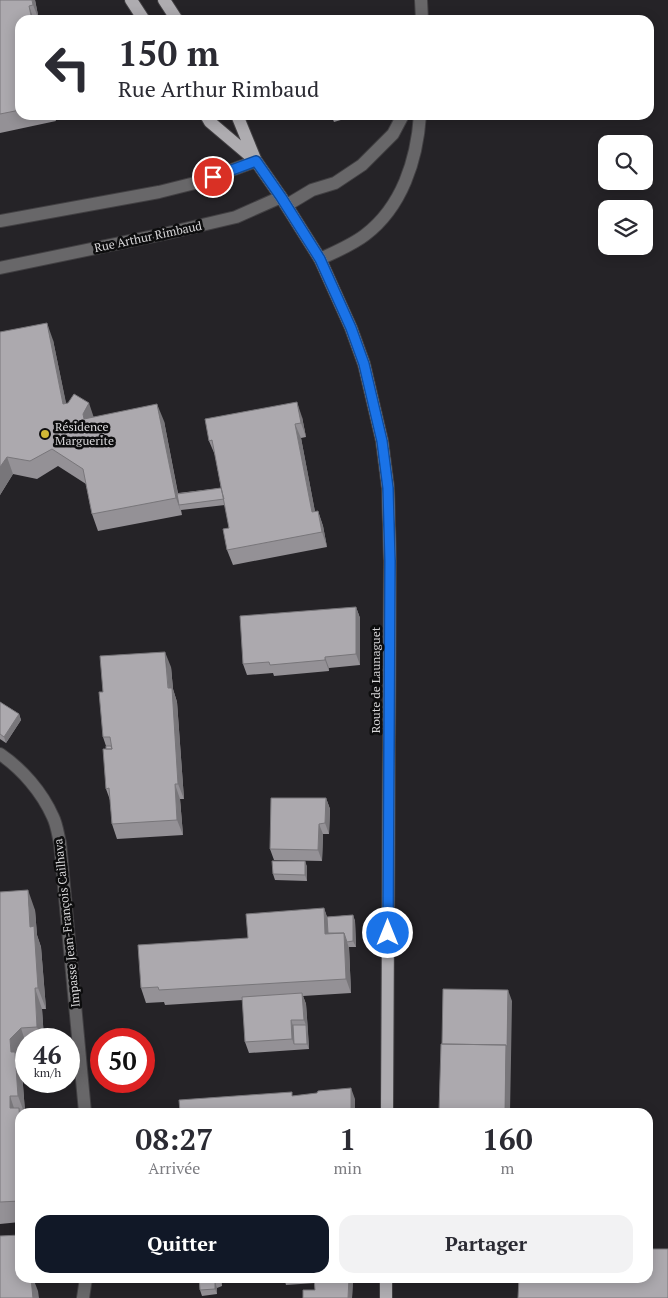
<!DOCTYPE html>
<html lang="fr">
<meta charset="utf-8">
<style>
:root{--surface:#fff;--page:#f2f2f3;--text:#2b2b33;--muted:#7c7c81;--accent:#111827}
body{margin:0;font-family:"PT Serif",serif;background:var(--page);color:var(--text);height:100vh;display:flex;flex-direction:column;font-size:19px;white-space:nowrap}
*{box-sizing:border-box;margin:0}
p{font-size:16px;color:var(--muted)}
.icon{flex:none;width:28px;height:28px;fill:none;stroke:currentColor;stroke-width:2;stroke-linecap:round;stroke-linejoin:round}
.map{position:relative;flex:1;overflow:hidden}
.details{position:absolute;left:15px;top:1108px;width:638px;height:175px;display:flex;flex-direction:column;background:var(--surface);border-radius:15px;box-shadow:0 2px 12px #0003}
.details>*{flex:none}
.guide{position:absolute;left:15px;top:15px;width:639px;height:105px;border-radius:15px;box-shadow:0 2px 12px #0003;background:#fff;color:var(--text);overflow:hidden}
.tools{position:absolute;left:598px;top:135px;display:grid;gap:10px}
.tools a{display:grid;place-items:center;width:55px;height:55px;border-radius:10px;background:var(--surface);box-shadow:0 2px 12px #0003;font-size:25px}
.speed{position:absolute;left:15px;top:1028px;display:flex;gap:10px;font-size:25px;font-weight:700;text-align:center}
.speed>*{display:grid;place-content:center;width:65px;height:65px;border-radius:50%;background:var(--surface);box-shadow:0 2px 12px #0003;line-height:1}
.speed small{font-size:12px;font-weight:400}
.speed .limit{border:8px solid #d22;background:#fff;color:#111}
.pin{position:absolute;display:grid;place-items:center;width:42px;height:42px;color:#fff;margin:-21px;border:2px solid #fff;border-radius:50%;box-shadow:0 1px 5px #0007}
.me{position:absolute;width:55px;margin:-28px;rotate:0deg;stroke-linejoin:round;filter:drop-shadow(0 0 4px #0008)}
.turn{display:flex;align-items:center;gap:18px;height:105px;padding:0 20px;font-size:22px}
.turn .icon{width:65px;height:65px;stroke-width:2.5}
.turn b{display:block;font-size:35px;line-height:42px}
.eta{display:flex;justify-content:space-evenly;align-items:center;height:85px;text-align:center}
.eta b{font-size:30px;font-weight:800;line-height:35px}
.button{display:flex;gap:10px;margin-top:auto;padding:10px 20px}
.button a{flex:1;height:58px;border-radius:15px;background:var(--accent);color:#fff;font-size:20px;font-weight:800;line-height:58px;text-align:center}
.button a+a{background:var(--page);color:var(--text)}
.map>svg:first-child{display:block}
.lines{fill:none;stroke-linecap:round;stroke-linejoin:round}
.minor-casing{stroke:#424043;stroke-width:14}
.major-casing{stroke:#424043;stroke-width:14}
.minor{stroke:#686769;stroke-width:12}
.major{stroke:#aeacb0;stroke-width:12}
.wall{fill:#949196}
.shaded-wall{fill:#78767a}
.building{fill:#aca9ae;stroke:#78767a}
.route-casing{stroke:#114b97;stroke-width:12}
.route{stroke:#1a73e8;stroke-width:9}
.poi-dot{fill:#d1b736;stroke:#0d0d0e;stroke-width:2}
.labels{text-anchor:middle;stroke-width:5;stroke-linejoin:round;paint-order:stroke}
.street-label{font-size:12px;fill:#d8d7d9;stroke:#0d0d0e}
.poi-label{font-size:12px;fill:#d8d7d9;stroke:#0d0d0e;text-anchor:start}
</style>
<div class="map">
<svg width="668" height="1298" viewBox="0 0 668 1298">
<rect width="100%" height="100%" fill="#252327"/>
<g class="lines">
<defs>
<path id="minor" d="M421 0 422 20
M287 205 312 190 335 183 362 165 393 134 403 115
M0 221 159 192 199 182 256 161
M320 259C335 252 352 245 365 235 402 207 417 160 420 115
M0 268 168 233 236 217 281 197
M0 754C22 769 42 792 53 817 57 825 58 835 60 843L85 1112
M83 1298 86 1278"/>
<path id="major" d="M131 0 144 20
M164 0 177 20
M206 115 210 122 256 161 281 197 320 259 351 328 364 364 382 441 388 488 390 561 387 1112
M237 115 255 159
M386 1278V1298"/>
</defs>
<use href="#minor" class="minor-casing"/>
<use href="#major" class="major-casing"/>
<use href="#minor" class="minor"/>
<use href="#major" class="major"/>
</g>
<path class="wall" d="M0 0H35L39 20H20V115H54L56 121 0 133Z
M331 115H358L334 122Z
M0 332 53 340 66 404 94 417 164 421 178 493 221 488 215 455 209 441 302 417 306 437 301 438 315 512 318 511 323 526 327 547 233 565 227 550 229 528 225 505 181 510 182 515 98 531 92 514 86 484 58 466 37 479 13 474 0 495Z
M356 607 360 618V665L329 668V671L274 676 273 673 247 675 243 664Z
M171 667 173 689 177 702 184 799H180L183 835 117 839 112 824 110 800 106 789V746L103 737V692Z
M0 702 19 714 21 720 6 743 0 739Z
M326 798 330 809 329 834H323L322 861 274 860 270 849Z
M305 861 307 867V881L275 880 273 874Z
M0 892 35 910 37 935 41 947 46 1009H42L44 1039H26V1051L18 1060 22 1072 25 1112H20V1222L0 1224Z
M324 908 327 917 353 915 355 921 356 947H349L351 993 303 996 306 1004 309 1049 249 1053 245 1042 243 1000 165 1005 164 1002 146 1003 141 988 248 938Z
M199 1278 222 1279V1286L217 1288V1294L202 1296 200 1290Z
M245 1278H275V1279L247 1281Z
M284 1278H353L352 1298H303L315 1290V1283L286 1285Z"/>
<path class="shaded-wall" d="M32 0H35L39 20 33 5Z
M29 6 34 20H32Z
M47 323 53 340 70 422 63 404Z
M297 402 302 417 306 437 301 423Z
M89 403 95 421 84 419 83 414Z
M157 404 164 421 180 505H179L182 515 176 498Z
M295 424 301 438 318 527 312 512Z
M7 457 13 474 0 495V467Z
M318 511 323 526 327 547 322 532Z
M356 607 360 618V665L356 654Z
M165 652 171 667 173 689 177 702 184 799 178 784Z
M325 657 329 668V671L325 660Z
M19 714 21 720 6 743 4 737Z
M175 784 180 799 183 835 177 820Z
M326 798 330 809 329 834 325 823Z
M319 824 323 834 322 861 318 850Z
M305 861 307 867V881L305 875Z
M28 890 35 910 37 935 41 947 46 1009 38 988 30 927Z
M324 908 329 923 330 942 325 934Z
M353 915 355 921 356 947 353 941Z
M344 933 349 948 351 993 346 979Z
M35 988 42 1009 44 1039H41L37 1027Z
M508 990 512 1001 511 1059 507 1049Z
M302 993 306 1004 308 1031 304 1020Z
M291 1020 295 1031 294 1044 292 1039Z
M306 1025 308 1031 309 1049 307 1044Z
M21 1028 26 1044V1051L18 1060 22 1072 25 1112H24L18 1096 11 1052 10 1039Z
M506 1045 511 1059 510 1112H505Z
M351 1088 355 1099V1112H351Z
M10 1096 17 1117 10 1108Z
M30 1278H33L38 1291 39 1298H33Z
M220 1278H222V1286Z
M349 1278H353L352 1298H348Z
M215 1282 217 1288V1294L215 1289Z"/>
<path class="building" d="M0 0H32L33 5 29 6 32 20H20V110L0 114Z
M47 323 63 404 68 403 74 394 89 403 83 414 84 419 157 404 176 498 92 514 83 469 52 449 30 461 7 457 0 467V332Z
M297 402 301 423 295 424 312 512 318 511 322 532 227 550 223 529 229 528 212 440 209 441 205 419Z
M221 488 224 499 179 505 177 494Z
M356 607V654L325 657V660L270 665 269 662 243 664 240 616Z
M165 652 168 688H172L178 784H175L177 820 112 824 109 788 106 789 103 749H112L110 737H103L99 692H103L100 656Z
M0 702 19 714 4 737 0 734Z
M106 746H111L112 749H106Z
M271 798H326L325 823 319 824 318 850 270 849Z
M272 861H305V875L273 874Z
M28 890 30 927 34 926 38 988H35L37 1027 21 1028 10 1039 11 1052H15L18 1096H10V1108H19L20 1125V1165H19L20 1201 0 1202V892Z
M324 908 325 934 344 933 346 979 159 990 158 987 141 988 138 945 248 938 246 914Z
M353 915V941L347 942 344 933H328L327 917Z
M443 989 508 990 507 1049 506 1045 442 1044Z
M302 993 304 1020H291L292 1039 245 1042 242 997Z
M293 1025H306L307 1044H294Z
M441 1044 506 1045 505 1112H439Z
M351 1088V1112H180L179 1100 292 1092V1096L317 1093 318 1091Z
M20 1235V1278H31L33 1298H0V1236Z
M648 1249H668V1298H518L519 1278H648Z
M199 1278H220V1280L215 1282V1289L200 1290Z
M314 1278H349L348 1298H303V1290H315Z"/>
<g class="lines">
<defs>
<path id="route" d="M213 177 256 161 281 197 320 259 351 328 364 364 382 441 388 488 390 561 388 933"/>
</defs>
<use href="#route" class="route-casing"/>
<use href="#route" class="route"/>
</g>
<circle class="poi-dot" cx="45" cy="434" r="5"/>
<g class="labels">
<g class="street-label">
<text transform="translate(148 237) rotate(-12)" y="4">Rue Arthur Rimbaud</text>
<text transform="translate(376 680) rotate(-90)" y="4">Route de Launaguet</text>
<text transform="translate(67 923) rotate(-96)" y="4">Impasse Jean-François Cailhava</text>
</g>
<g class="poi-label">
<text x="55" y="431">Résidence<tspan x="55" dy="14">Marguerite</tspan></text>
</g>
</g>
</svg>
<div class="tools">
<a><svg class="icon" aria-label="search" viewBox="0 0 24 24"><circle cx="10" cy="10" r="6"/><path d="M15 15l6 6"/></svg></a>
<a><svg class="icon" aria-label="layers" viewBox="0 0 24 24"><path d="M12 4l9 5-9 5-9-5zM3 14l9 5 9-5"/></svg></a>
</div>
<div class="speed"><div>46<small>km/h</small></div><div class="limit">50</div></div>
<div class="pin" style="left:213px;top:177px;background:#d93025"><svg class="icon" aria-label="arrive" viewBox="0 0 24 24"><path d="M6 21V4h12l-3 4 3 4H6"/></svg></div>
<svg class="me" style="left:388px;top:933px" viewBox="-20 -20 40 40"><circle r="17" fill="#1a73e8" stroke="#fff" stroke-width="3"/><path d="M0-11L8 9 0 5-8 9z" fill="#fff"/></svg>
<div class="guide">
<div class="turn"><svg class="icon" aria-label="left" viewBox="0 0 24 24"><path d="M17 20v-9H6M10 6l-5 5 5 5"/></svg><div><b>150 m</b>Rue Arthur Rimbaud</div></div>
</div>
<section class="details">
<div class="eta">
<div><b>08:27</b><p>Arrivée</p></div>
<div><b>1</b><p>min</p></div>
<div><b>160</b><p>m</p></div>
</div>
<div class="button"><a>Quitter</a><a>Partager</a></div>
</section>
</div>
